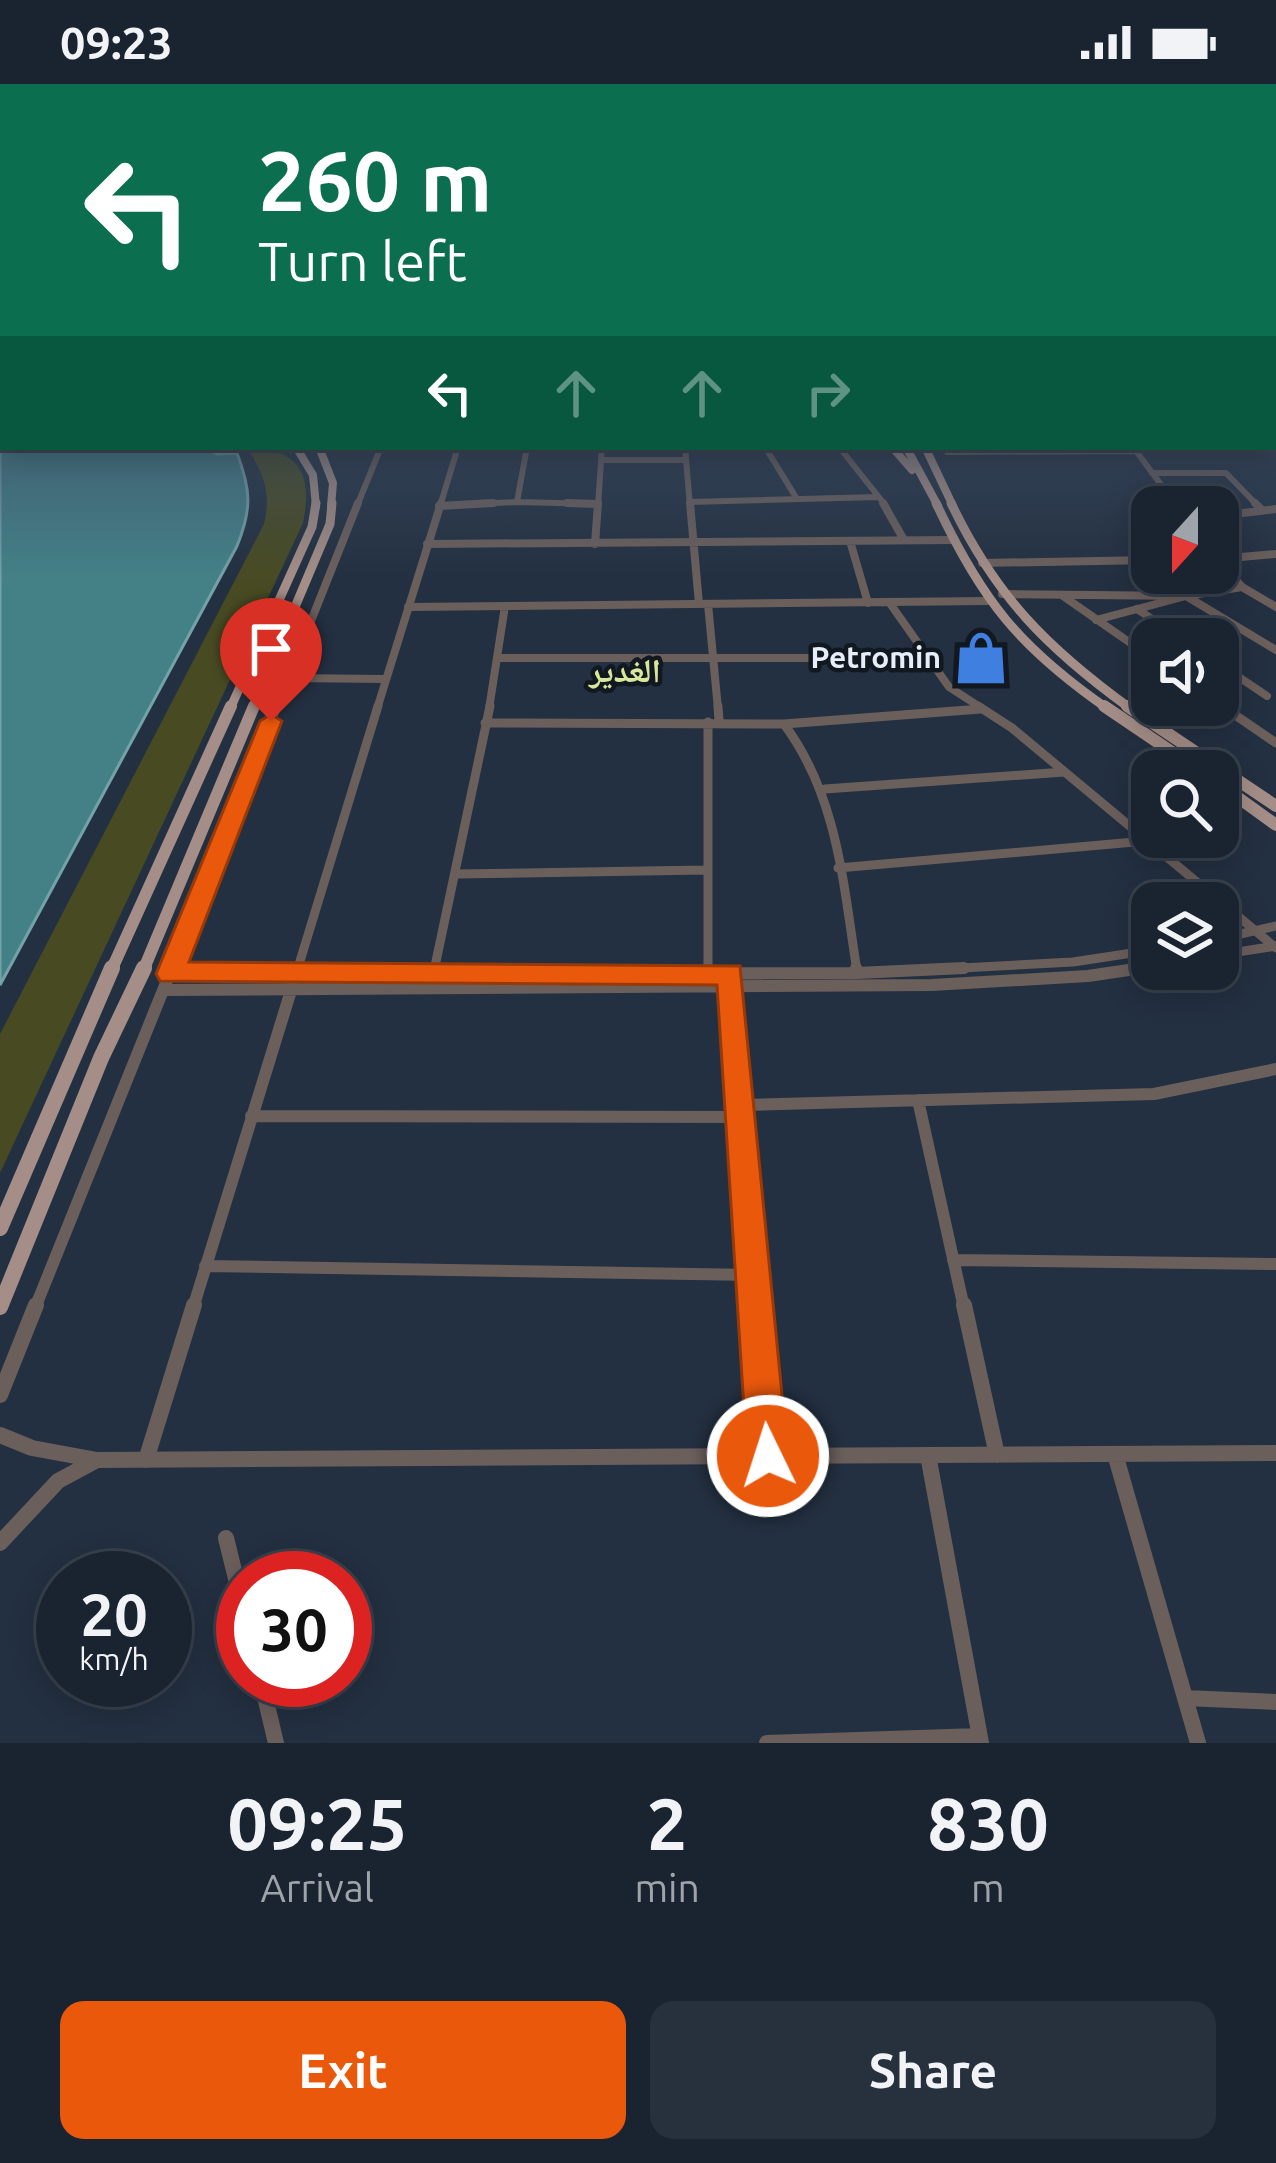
<!DOCTYPE html>
<meta charset="utf-8">
<style>
:root{--surface:#1a2431;--page:#27303d;--text:#f1f3f6;--muted:#9fa4ab;--line:#38414d;--accent:#ea580c}
body{margin:0;font-family:Ubuntu,"Noto Naskh Arabic",sans-serif;background:var(--page);color:var(--text);height:100vh;display:flex;flex-direction:column;font-size:45px;white-space:nowrap}
*{box-sizing:border-box;margin:0}
p{font-size:39px;color:var(--muted)}
.icon{flex:none;width:66px;height:66px;fill:none;stroke:currentColor;stroke-width:2;stroke-linecap:round;stroke-linejoin:round}
.map{position:relative;height:1659px;overflow:hidden}
.details{display:flex;flex-direction:column;background:var(--surface);flex:1}
.details>*{flex:none}
.top-card{position:absolute;left:0px;top:0px;width:1278px;height:366px;box-shadow:0 6px 30px #0003,0 0 0 3px var(--line);background:#0b6e4f;color:#fff;overflow:hidden}
.needle{width:78px;rotate:201deg}
.tools{position:absolute;left:1131px;top:402px;display:grid;gap:24px}
.tools a{display:grid;place-items:center;width:108px;height:108px;border-radius:24px;background:var(--surface);box-shadow:0 6px 30px #0003,0 0 0 3px var(--line);font-size:60px}
.speed{position:absolute;left:36px;top:1467px;display:flex;gap:24px;font-size:60px;font-weight:700;text-align:center}
.speed>*{display:grid;place-content:center;width:156px;height:156px;border-radius:50%;background:var(--surface);box-shadow:0 6px 30px #0003,0 0 0 3px var(--line);line-height:1}
.speed small{font-size:30px;font-weight:400}
.speed .limit{border:18px solid #d22;background:#fff;color:#111}
.pin{position:absolute;display:grid;place-items:center;width:102px;height:102px;color:#fff;margin:-123px -51px;border-radius:50% 50% 50% 0;rotate:-45deg;box-shadow:0 0 12px #0007}
.pin .icon{rotate:45deg}
.me{position:absolute;width:132px;margin:-66px;rotate:356deg;stroke-linejoin:round;filter:drop-shadow(0 0 9px #0008)}
.turn{display:flex;align-items:center;gap:42px;height:252px;padding:0 60px;font-size:54px}
.turn .icon{width:156px;height:156px;stroke-width:2.5}
.turn b{display:block;font-size:84px;line-height:102px}
.lanes{display:flex;align-items:center;height:114px;padding:0 60px;background:#0003;justify-content:center;gap:60px;direction:ltr}
.lanes .off{opacity:.35}
.eta{display:flex;justify-content:space-evenly;align-items:center;height:204px;text-align:center}
.eta b{font-size:72px;font-weight:700;line-height:84px}
.cta{display:flex;gap:24px;margin-top:auto;padding:24px 60px}
.cta a{flex:1;height:138px;border-radius:24px;background:var(--accent);color:#fff;font-size:48px;font-weight:700;line-height:138px;text-align:center}
.cta a+a{background:var(--page);color:var(--text)}
.status{display:flex;justify-content:space-between;align-items:center;height:84px;padding:0 60px;background:var(--surface);direction:ltr}
.status svg{height:33px;fill:currentColor}
.map>svg:first-child{display:block}
.green{fill:#484b22}
.water{fill:#448187;stroke:#74a2a9;stroke-width:3}
.lines{fill:none;stroke-linecap:round;stroke-linejoin:round}
.minor-far4{stroke:#6b5f5c;stroke-width:6}
.minor-far3{stroke:#6b5f5c;stroke-width:8}
.minor-far2{stroke:#6b5f5c;stroke-width:9}
.minor-far1{stroke:#6b5f5c;stroke-width:12}
.minor{stroke:#6b5f5c;stroke-width:16}
.major-far3{stroke:#a58e87;stroke-width:8}
.major-far2{stroke:#a58e87;stroke-width:9}
.major-far1{stroke:#a58e87;stroke-width:12}
.major{stroke:#a58e87;stroke-width:16}
.route{fill:#ea580c;stroke:#983908;stroke-width:3}
.labels{text-anchor:middle;stroke-width:9;stroke-linejoin:round;paint-order:stroke}
.far-poi-label{font-size:30px;font-weight:bold;fill:#e5eef9;stroke:#12181f;text-anchor:end}
.far-neighbourhood-label{font-size:33px;font-weight:bold;fill:#d7e79b;stroke:#12181f}
</style>
<div class="status"><b>09:23</b><svg viewBox="0 0 49 12"><path d="M0 12V9h3v3zM5 12V6h3v6zM10 12V3h3v9zM15 12V0h3v12zM26 1h20v11H26zM47 4h2v5h-2z"/></svg></div>
<div class="map">
<svg width="1276" height="1659" viewBox="0 0 1276 1659">
<rect width="100%" height="100%" fill="#233041"/>
<path class="green" d="M220 363C276 362 318 366 303 439L0 1089V950L264 440C271 412 265 390 248 366Z"/>
<path class="water" d="M0 267 3 363H204L217 370 237 369C251 406 252 425 237 462L0 901Z"/>
<g class="lines">
<path class="minor-far4" d="M527 363 517 418 598 420
M685 363 690 422
M765 363 797 415
M839 363 886 422
M1133 363 1177 422
M947 368 1135 367
M601 376H686
M1152 389H1226L1258 422
M689 418 878 413
M357 422 381 363
M439 422 517 418
M440 422 458 363
M598 422 602 363"/>
<path class="minor-far3" d="M567 419 598 420
M690 419 699 520
M883 419 904 456
M1175 419 1178 423
M1255 419 1262 426
M439 422 493 419
M1218 432 1276 425
M850 457 868 519
M427 460 954 456
M595 460 598 419
M1218 475 1276 470
M1218 476 1242 503 1276 523
M982 479 1152 476
M1002 510 1186 512 1242 503
M1063 512 1152 574
M889 518 949 603 983 625
M708 520 718 625
M408 523 988 517
M1137 525 1182 555
M1096 536 1186 512 1276 566
M500 574H925
M1218 579 1267 612
M288 594 385 595
M1218 619 1227 625
M276 625 358 419
M377 625 441 419
M489 625 505 522"/>
<path class="minor-far2" d="M718 622 719 637
M978 622 1012 644 1276 864
M1222 622 1276 659
M708 638V887
M485 639 784 640 981 625
M784 640C838 713 843 799 857 887
M825 705 1064 688
M838 784 1146 757
M456 790 705 786
M1218 855 1276 842
M1218 871 1276 862
M171 887 277 622
M297 887 378 622
M434 887 490 622
M905 887 1073 878 1152 866
M1123 887 1152 882"/>
<path class="minor-far1" d="M708 884V889
M856 884 857 889
M170 890 857 889 964 884
M433 891 435 884
M731 899 756 1224
M164 906 932 901 1088 892 1142 884
M918 1016 964 1224
M741 1021 1154 1010 1276 985
M251 1032 742 1033
M953 1176 1276 1180
M205 1182 754 1191
M35 1224 172 884
M193 1224 298 884"/>
<path class="minor" d="M756 1221 768 1373
M964 1221 997 1371
M0 1311 36 1221
M0 1351 32 1364 97 1376 1276 1369
M1115 1370 1198 1659
M928 1371 981 1659
M146 1376 194 1221
M226 1454 243 1523
M0 1459 58 1397 97 1376
M261 1596 276 1659
M1185 1614 1276 1618
M767 1659 979 1652"/>
<path class="major-far3" d="M296 363 313 391 316 422
M319 363 333 399 331 422
M892 363 912 386
M906 363 938 422
M925 363 953 422"/>
<path class="major-far2" d="M936 419C982 517 1019 563 1108 625
M951 419C996 513 1047 564 1131 625
M230 625 312 443 316 419
M252 625 330 440 332 419"/>
<path class="major-far1" d="M1104 622 1200 687
M1127 622 1276 722
M1218 699 1276 741
M111 887 231 622
M143 887 254 622"/>
<path class="major" d="M0 1144 112 884
M0 1223 101 974 144 884"/>
</g>
<linearGradient id="sky" x2="0" y2="1"><stop stop-color="#131a24"/><stop offset="0.53" stop-color="#3f4e65"/><stop offset="1" stop-color="#3f4e65" stop-opacity="0"/></linearGradient>
<rect width="1276" height="496" fill="url(#sky)"/>
<path class="route" d="M271 630 282 637 189 878 740 882 788 1372 782 1387 768 1393 753 1387 747 1372 717 901 160 897 156 890 260 637Z"/>
<defs>
<symbol id="shop-bare" viewBox="-9 -9 18 18"><path d="M-5-2.5h2.3a2.7 3.5 0 0 1 5.4 0H5L5.5 6h-11ZM-1.5-2.5h3a1.5 2.3 0 0 0-3 0Z" fill="#3f7fe0" stroke="#12181f" stroke-width="2.5" paint-order="stroke"/></symbol>
</defs>
<g fill-rule="evenodd">
<use href="#shop-bare" x="943" y="536" width="76" height="76"/>
</g>
<g class="labels">
<g class="far-poi-label">
<text x="941" y="584">Petromin</text>
</g>
<g class="far-neighbourhood-label">
<text x="625" y="598">الغدير</text>
</g>
</g>
</svg>
<div class="tools">
<a><svg class="needle" viewBox="-14 -14 28 28"><path d="M0-13l5 13h-10z" fill="#e53935"/><path d="M0 13l5-13h-10z" fill="#9fa4ab"/></svg></a>
<a><svg class="icon" aria-label="sound" viewBox="0 0 24 24"><path d="M4 9h4l5-4v14l-5-4H4zM17 9q2 3 0 6"/></svg></a>
<a><svg class="icon" aria-label="search" viewBox="0 0 24 24"><circle cx="10" cy="10" r="6"/><path d="M15 15l6 6"/></svg></a>
<a><svg class="icon" aria-label="layers" viewBox="0 0 24 24"><path d="M12 4l9 5-9 5-9-5zM3 14l9 5 9-5"/></svg></a>
</div>
<div class="speed"><div>20<small>km/h</small></div><div class="limit">30</div></div>
<div class="pin" style="left:271px;top:637px;background:#d93025"><svg class="icon" aria-label="arrive" viewBox="0 0 24 24"><path d="M6 21V4h12l-3 4 3 4H6"/></svg></div>
<svg class="me" style="left:768px;top:1372px" viewBox="-20 -20 40 40"><circle r="17" fill="#ea580c" stroke="#fff" stroke-width="3"/><path d="M0-11L8 9 0 5-8 9z" fill="#fff"/></svg>
<div class="top-card">
<div class="turn"><svg class="icon" aria-label="left" viewBox="0 0 24 24"><path d="M17 20v-9H6M10 6l-5 5 5 5"/></svg><div><b>260 m</b>Turn left</div></div>
<div class="lanes"><svg class="icon" aria-label="left" viewBox="0 0 24 24"><path d="M17 20v-9H6M10 6l-5 5 5 5"/></svg><svg class="icon off" aria-label="ahead" viewBox="0 0 24 24"><path d="M12 20V5M6 11l6-6 6 6"/></svg><svg class="icon off" aria-label="ahead" viewBox="0 0 24 24"><path d="M12 20V5M6 11l6-6 6 6"/></svg><svg class="icon off" aria-label="right" viewBox="0 0 24 24"><path d="M7 20v-9h11M14 6l5 5-5 5"/></svg></div>
</div>
</div>
<section class="details">
<div class="eta">
<div><b>09:25</b><p>Arrival</p></div>
<div><b>2</b><p>min</p></div>
<div><b>830</b><p>m</p></div>
</div>
<div class="cta"><a>Exit</a><a>Share</a></div>
</section>
